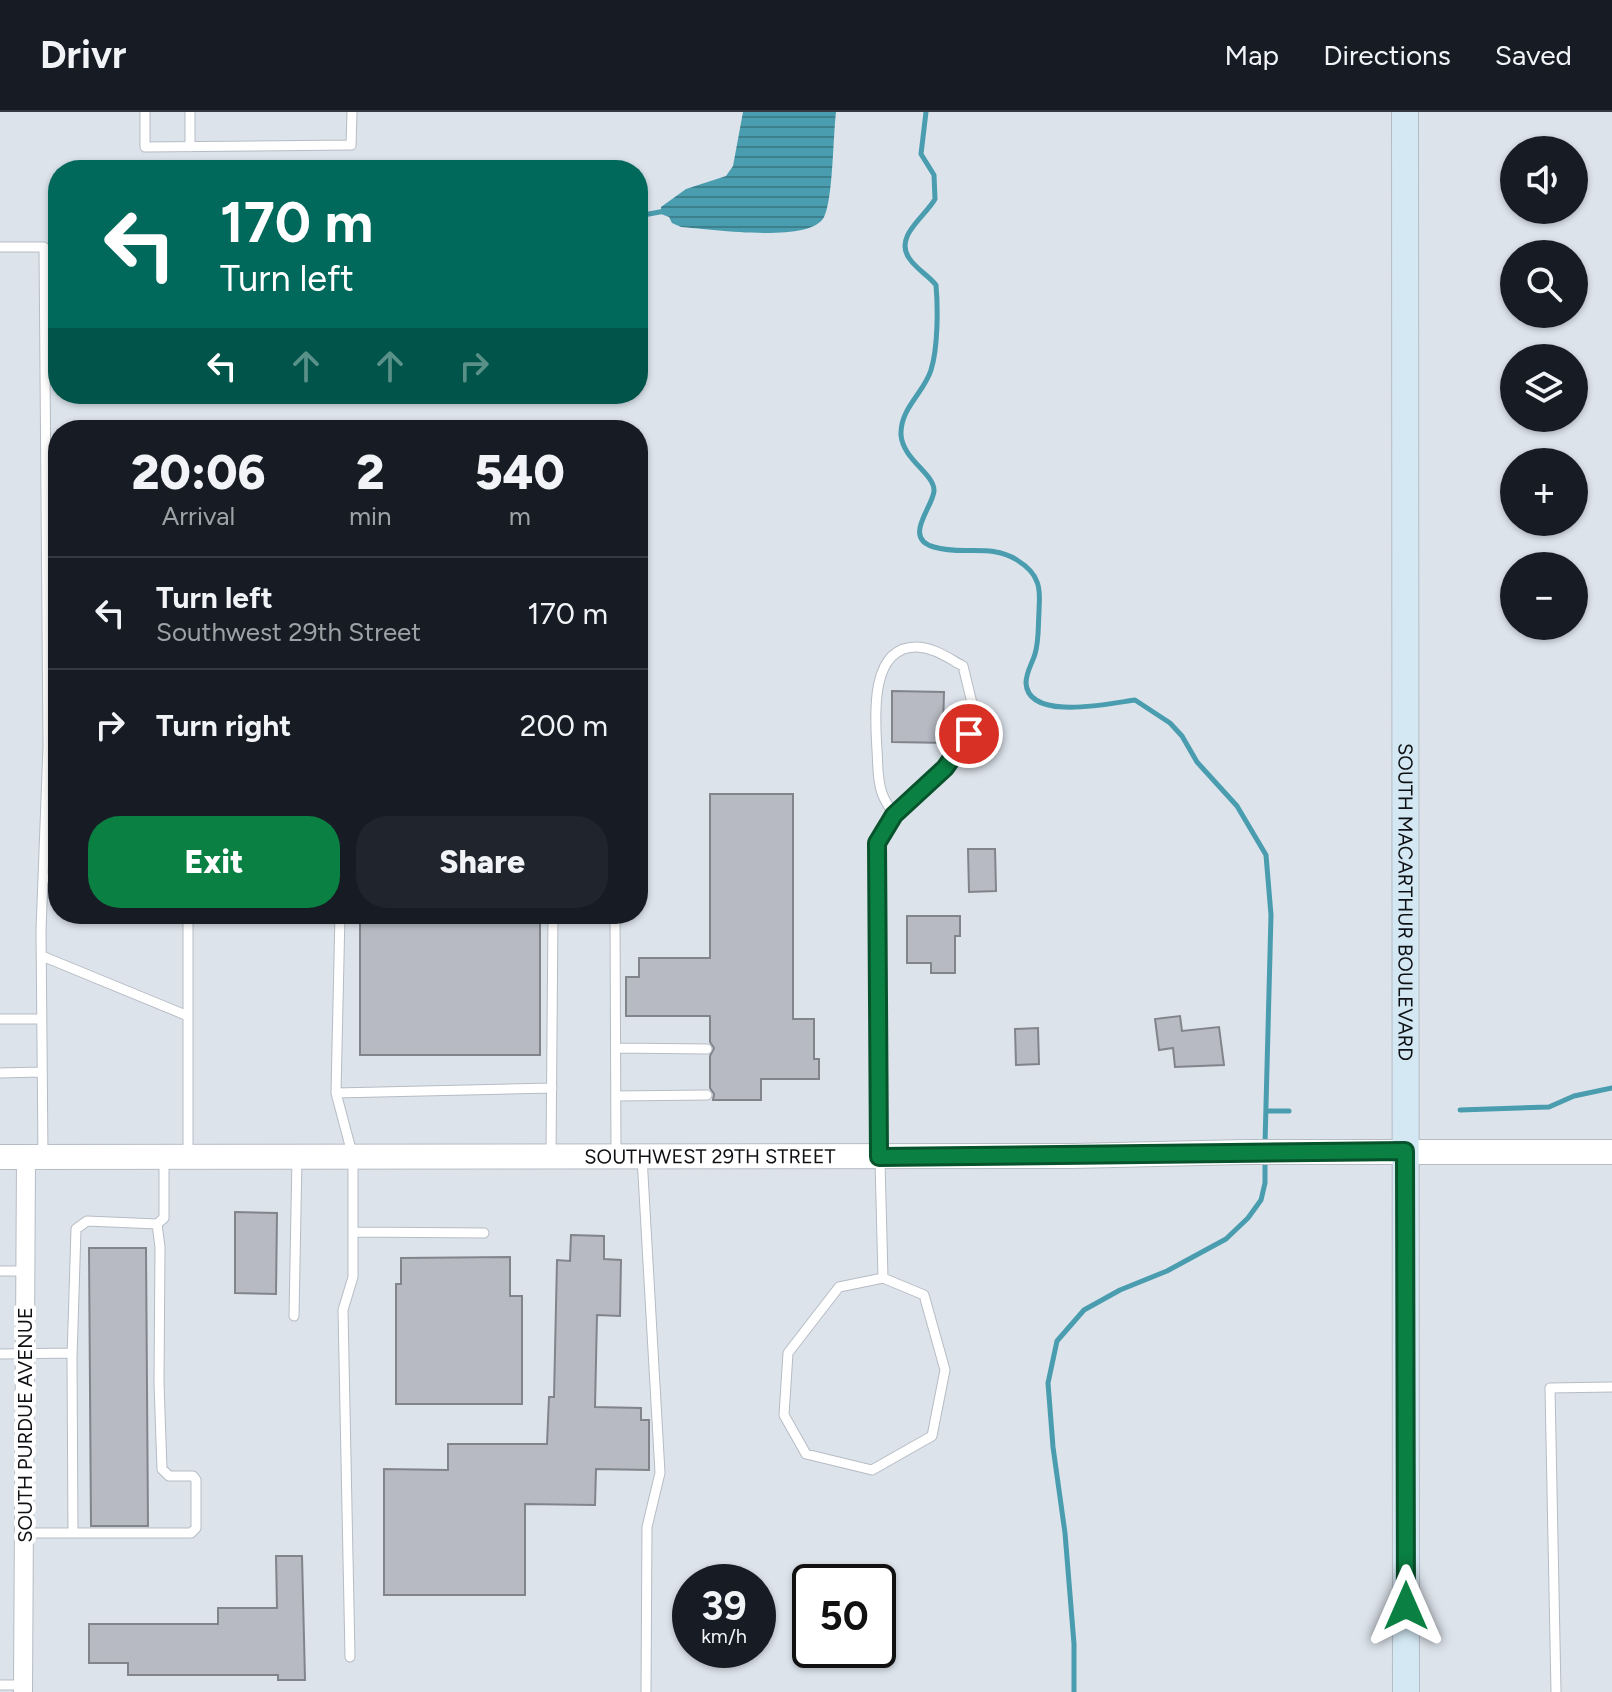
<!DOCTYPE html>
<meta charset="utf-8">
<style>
:root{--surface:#171b24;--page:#20242c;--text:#f1f3f6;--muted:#9ea1a6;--line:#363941;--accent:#0b8043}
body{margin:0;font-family:Figtree,sans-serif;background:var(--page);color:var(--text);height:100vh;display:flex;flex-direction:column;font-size:30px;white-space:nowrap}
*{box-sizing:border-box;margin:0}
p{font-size:26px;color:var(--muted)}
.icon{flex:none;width:44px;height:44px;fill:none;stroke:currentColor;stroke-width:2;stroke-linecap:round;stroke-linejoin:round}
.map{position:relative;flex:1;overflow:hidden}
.panel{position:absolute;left:48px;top:308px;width:600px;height:504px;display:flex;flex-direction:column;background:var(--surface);border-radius:32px;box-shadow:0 2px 6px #0004}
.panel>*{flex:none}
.top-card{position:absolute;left:48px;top:48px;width:600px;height:244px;border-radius:32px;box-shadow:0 2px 6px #0004;background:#00695c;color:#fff;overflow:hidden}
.controls{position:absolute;left:1500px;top:24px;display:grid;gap:16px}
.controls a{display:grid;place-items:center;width:88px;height:88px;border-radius:50%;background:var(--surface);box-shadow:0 2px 6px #0004;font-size:40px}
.speed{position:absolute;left:672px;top:1452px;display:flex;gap:16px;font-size:40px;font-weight:700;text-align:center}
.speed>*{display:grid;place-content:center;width:104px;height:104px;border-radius:50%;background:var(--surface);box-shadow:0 2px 6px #0004;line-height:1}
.speed small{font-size:20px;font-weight:400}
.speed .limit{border:4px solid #111;border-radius:12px;background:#fff;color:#111}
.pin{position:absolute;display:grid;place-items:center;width:68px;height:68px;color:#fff;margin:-34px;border:4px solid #fff;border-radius:50%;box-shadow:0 2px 8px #0007}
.me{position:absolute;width:88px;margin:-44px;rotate:0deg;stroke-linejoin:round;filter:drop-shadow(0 0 6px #0008)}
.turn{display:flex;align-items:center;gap:28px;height:168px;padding:0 40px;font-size:36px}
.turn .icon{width:104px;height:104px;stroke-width:2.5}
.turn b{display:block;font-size:56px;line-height:68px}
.lanes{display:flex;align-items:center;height:76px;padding:0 40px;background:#0003;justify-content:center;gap:40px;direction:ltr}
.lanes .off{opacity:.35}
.eta{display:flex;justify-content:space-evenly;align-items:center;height:136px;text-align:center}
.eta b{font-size:48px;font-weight:800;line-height:56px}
.primary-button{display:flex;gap:16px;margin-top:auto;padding:16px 40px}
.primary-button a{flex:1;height:92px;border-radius:32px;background:var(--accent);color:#fff;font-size:32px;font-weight:800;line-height:92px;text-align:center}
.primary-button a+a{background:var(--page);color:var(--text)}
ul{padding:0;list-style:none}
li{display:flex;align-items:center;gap:24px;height:112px;padding:0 40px;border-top:2px solid var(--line)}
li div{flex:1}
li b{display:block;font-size:30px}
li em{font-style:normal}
header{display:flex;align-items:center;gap:48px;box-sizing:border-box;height:112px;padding:0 40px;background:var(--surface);border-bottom:2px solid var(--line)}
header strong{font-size:38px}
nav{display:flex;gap:44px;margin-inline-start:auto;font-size:28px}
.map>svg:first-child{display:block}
.water{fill:url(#water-rules)}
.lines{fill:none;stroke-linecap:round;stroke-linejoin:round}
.stream{stroke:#4a9daf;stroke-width:5}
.building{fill:#b8bac3;stroke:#82848c;stroke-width:2}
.service-casing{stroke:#b6bcc4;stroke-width:11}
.minor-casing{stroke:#b6bcc4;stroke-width:20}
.tertiary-casing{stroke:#b6bcc4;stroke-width:26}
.secondary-casing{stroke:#b6bcc4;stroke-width:28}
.service{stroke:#fff;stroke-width:9}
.minor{stroke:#fff;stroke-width:18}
.tertiary{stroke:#fff;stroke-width:24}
.secondary{stroke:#d3e8f3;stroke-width:26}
.route-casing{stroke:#07532c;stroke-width:20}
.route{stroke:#0b8043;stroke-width:14}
.labels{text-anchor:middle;stroke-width:8;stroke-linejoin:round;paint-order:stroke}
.street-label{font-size:20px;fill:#0e1013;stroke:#fff}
</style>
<header>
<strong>Drivr</strong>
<nav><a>Map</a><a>Directions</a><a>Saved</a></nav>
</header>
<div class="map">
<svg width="1612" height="1580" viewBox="0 0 1612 1580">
<defs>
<pattern id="water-rules" width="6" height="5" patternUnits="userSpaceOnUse" patternTransform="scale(2)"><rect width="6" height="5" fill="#4a9daf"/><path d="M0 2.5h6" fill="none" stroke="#3c7f8d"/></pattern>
</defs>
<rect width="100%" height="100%" fill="#dce3eb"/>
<path class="water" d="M743 0H836C833 24 833 88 824 105 811 132 709 117 681 115L672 111 669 105 661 102V95L686 77 726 64 733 54Z"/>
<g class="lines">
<path class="stream" d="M926 0 921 42 934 63 935 87C925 105 894 124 909 146 916 157 928 163 936 173 938 196 938 236 931 258 924 281 900 296 901 323 903 348 935 362 934 379 933 395 902 426 934 435 962 444 990 431 1017 448 1025 453 1034 460 1037 470 1041 479 1039 491 1039 500 1038 514 1039 529 1035 542 1032 552 1026 560 1026 571 1028 610 1112 591 1135 588L1170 611 1182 624 1197 650 1237 694 1266 743 1271 803 1265 1032
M638 104 665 99
M1460 998 1549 995 1574 984 1612 976
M1267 999H1289
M1074 1580V1532L1065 1421 1053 1335 1048 1271 1057 1229 1084 1198 1120 1178 1167 1159 1226 1127 1248 1106 1261 1088 1265 1071V1046"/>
</g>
<path class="building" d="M892 579 944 580 943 616H950L949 631 892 630Z
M710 682H793V907H814V947H819V967H761V988H713L714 982 710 976V944L714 936 710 930V904H626V865H639V846H710Z
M968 737H995L996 779 969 780Z
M360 802H540V943H360Z
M907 804H960V824H955V861H931V851H907Z
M1180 904 1182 919 1219 915 1224 953 1175 955 1173 936 1159 938 1155 907Z
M1038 916 1039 952 1016 953 1015 917Z
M235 1100 277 1101 276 1182 235 1181Z
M571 1123 604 1124V1147L621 1148 620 1204 597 1203 595 1295 641 1296V1308H649V1358L596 1357 595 1393 525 1392V1483H384V1357L448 1358V1332H547L549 1285H554L557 1148 570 1149Z
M89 1136H146L148 1414H91Z
M510 1145V1184H522V1292H396V1172H401V1146Z
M276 1444H302L305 1568H278V1563H128V1551H89V1512H218V1496H277Z"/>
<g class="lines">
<defs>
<path id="service" d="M145 0V35L351 33 352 0
M190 0V35
M0 135H44L48 635 41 818 43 1044
M487 318H556
M43 766H58
M184 802 188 810V1042
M340 802 336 981 353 1045V1165L343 1198 350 1545
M615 802 616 1042
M42 844 188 904
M0 907H41
M616 936 707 937
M0 961 41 960
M336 981 552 976
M616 984 707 983
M551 1042 553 802
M642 1045 660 1361 647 1415 646 1580
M353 1120 484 1121
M0 1159H26
M883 1166 839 1175 788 1241 784 1303 806 1342 872 1358 932 1324 945 1258 924 1183 883 1166 876 893 877 731 894 703 945 656 969 622 972 591 963 554C948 546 935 536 917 535 869 534 875 606 877 638 878 651 877 668 882 681 884 688 890 696 894 703
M294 1204 297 1045
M0 1242 72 1241
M24 1421H191L196 1416V1368L193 1364H169L162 1357 159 1271 160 1135 157 1112
M73 1421 72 1246 76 1117 87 1109 157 1112 164 1106V1045
M0 1573H23
M1556 1580 1550 1276 1612 1275"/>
<path id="minor" d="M23 1580 26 1046"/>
<g id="tertiary">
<path id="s1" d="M0 1045 1072 1044 1244 1040H1612"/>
</g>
<g id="secondary">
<path id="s2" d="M1405 0 1406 1580"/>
</g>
</defs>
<use href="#service" class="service-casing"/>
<use href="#minor" class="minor-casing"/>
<use href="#tertiary" class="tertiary-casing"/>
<use href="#secondary" class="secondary-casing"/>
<use href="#service" class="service"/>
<use href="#minor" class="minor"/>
<use href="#tertiary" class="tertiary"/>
<use href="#secondary" class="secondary"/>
</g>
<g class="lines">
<defs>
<path id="route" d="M969 622 945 656 894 703 877 731 879 1045 1405 1039 1406 1494"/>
</defs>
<use href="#route" class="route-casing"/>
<use href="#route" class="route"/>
</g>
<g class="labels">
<g class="street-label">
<text dy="7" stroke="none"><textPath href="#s2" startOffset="790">SOUTH MACARTHUR BOULEVARD</textPath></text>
<text dy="7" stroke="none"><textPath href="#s1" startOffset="710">SOUTHWEST 29TH STREET</textPath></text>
<text transform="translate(25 1313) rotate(-90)" y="7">SOUTH PURDUE AVENUE</text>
</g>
</g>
</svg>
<div class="controls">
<a><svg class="icon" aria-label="sound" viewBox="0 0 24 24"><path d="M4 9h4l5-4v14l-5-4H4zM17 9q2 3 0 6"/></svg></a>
<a><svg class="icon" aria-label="search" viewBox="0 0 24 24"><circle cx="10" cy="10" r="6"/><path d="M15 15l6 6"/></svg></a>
<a><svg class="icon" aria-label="layers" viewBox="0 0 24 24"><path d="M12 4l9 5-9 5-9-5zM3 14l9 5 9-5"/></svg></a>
<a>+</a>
<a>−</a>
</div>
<div class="speed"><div>39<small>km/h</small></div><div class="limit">50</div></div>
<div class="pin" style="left:969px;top:622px;background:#d93025"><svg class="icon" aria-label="arrive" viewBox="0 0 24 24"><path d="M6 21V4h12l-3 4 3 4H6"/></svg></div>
<svg class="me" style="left:1406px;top:1494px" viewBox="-20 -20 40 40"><path d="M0-17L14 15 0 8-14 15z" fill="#0b8043" stroke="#fff" stroke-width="4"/></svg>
<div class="top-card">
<div class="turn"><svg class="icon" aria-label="left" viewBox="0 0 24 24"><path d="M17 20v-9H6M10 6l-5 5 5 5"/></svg><div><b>170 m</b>Turn left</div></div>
<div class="lanes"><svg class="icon" aria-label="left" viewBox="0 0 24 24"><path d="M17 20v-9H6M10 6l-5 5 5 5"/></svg><svg class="icon off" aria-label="ahead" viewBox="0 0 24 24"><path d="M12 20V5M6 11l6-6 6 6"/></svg><svg class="icon off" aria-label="ahead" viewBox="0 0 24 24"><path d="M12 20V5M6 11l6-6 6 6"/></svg><svg class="icon off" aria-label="right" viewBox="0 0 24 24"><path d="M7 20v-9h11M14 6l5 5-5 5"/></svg></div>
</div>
<section class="panel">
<div class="eta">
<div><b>20:06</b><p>Arrival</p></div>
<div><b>2</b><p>min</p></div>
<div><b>540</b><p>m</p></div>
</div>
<ul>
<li><svg class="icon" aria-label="left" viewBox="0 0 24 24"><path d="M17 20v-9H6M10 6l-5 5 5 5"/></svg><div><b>Turn left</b><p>Southwest 29th Street</p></div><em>170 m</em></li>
<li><svg class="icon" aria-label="right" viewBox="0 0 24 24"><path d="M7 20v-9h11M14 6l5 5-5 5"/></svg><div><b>Turn right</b></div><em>200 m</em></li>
</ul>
<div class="primary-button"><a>Exit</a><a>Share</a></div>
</section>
</div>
